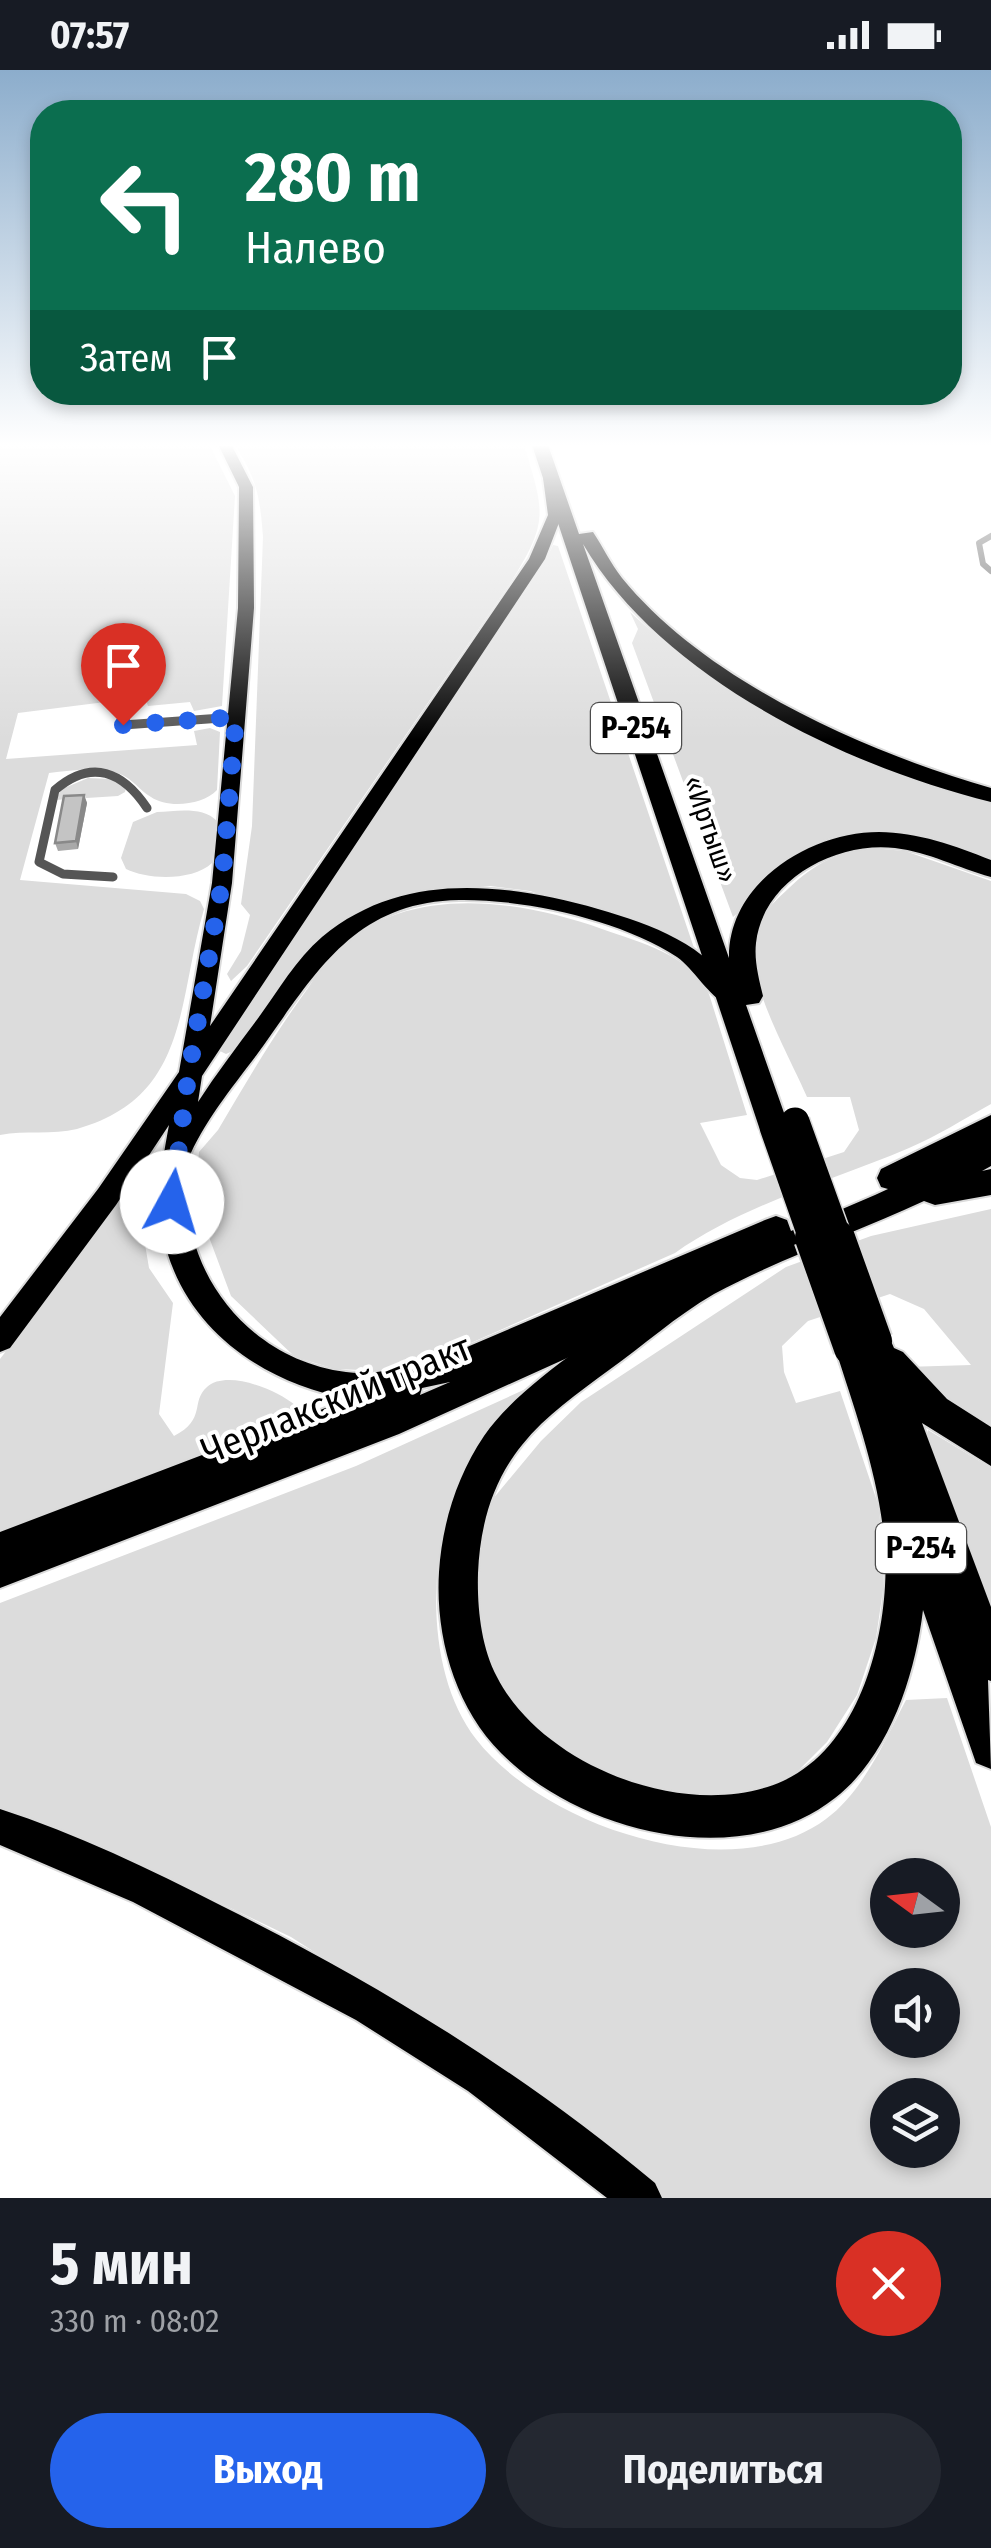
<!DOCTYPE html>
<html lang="ru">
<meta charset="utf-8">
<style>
:root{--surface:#171b24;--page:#242831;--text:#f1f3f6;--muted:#9ea1a6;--accent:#2563eb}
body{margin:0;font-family:"Fira Sans Condensed",sans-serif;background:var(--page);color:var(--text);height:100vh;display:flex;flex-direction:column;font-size:38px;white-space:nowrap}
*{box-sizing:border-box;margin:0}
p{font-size:32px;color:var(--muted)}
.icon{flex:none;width:55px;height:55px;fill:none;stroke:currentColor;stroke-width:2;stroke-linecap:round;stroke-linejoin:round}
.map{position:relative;height:2128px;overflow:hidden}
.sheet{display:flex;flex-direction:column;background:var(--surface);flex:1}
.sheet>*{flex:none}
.hud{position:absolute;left:30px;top:30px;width:932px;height:305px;border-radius:40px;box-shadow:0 5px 15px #0003;background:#0b6e4f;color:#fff;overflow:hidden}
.needle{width:65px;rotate:285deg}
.buttons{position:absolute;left:870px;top:1788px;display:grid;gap:20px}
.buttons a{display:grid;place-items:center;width:90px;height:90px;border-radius:50%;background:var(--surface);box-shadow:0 5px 15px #0003;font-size:50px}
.pin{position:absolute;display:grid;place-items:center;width:85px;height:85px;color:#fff;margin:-102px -42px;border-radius:50% 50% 50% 0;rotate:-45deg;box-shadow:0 0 10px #0007}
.pin .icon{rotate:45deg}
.me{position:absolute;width:110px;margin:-55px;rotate:6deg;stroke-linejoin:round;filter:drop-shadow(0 0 8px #0008)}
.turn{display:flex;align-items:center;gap:35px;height:210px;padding:0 50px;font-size:45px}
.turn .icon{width:130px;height:130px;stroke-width:2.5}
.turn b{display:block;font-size:70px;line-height:85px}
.then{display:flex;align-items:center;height:95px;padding:0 50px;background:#0003;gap:20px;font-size:38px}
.round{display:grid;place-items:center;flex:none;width:105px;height:105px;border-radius:52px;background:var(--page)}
.summary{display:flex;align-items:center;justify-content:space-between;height:170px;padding:0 50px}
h1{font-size:60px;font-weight:700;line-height:75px}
.button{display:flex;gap:20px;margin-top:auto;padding:20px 50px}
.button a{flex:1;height:115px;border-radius:60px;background:var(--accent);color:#fff;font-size:40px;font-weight:700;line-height:115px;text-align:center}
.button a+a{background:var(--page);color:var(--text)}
.status{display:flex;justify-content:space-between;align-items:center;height:70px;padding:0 50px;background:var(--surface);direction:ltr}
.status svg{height:28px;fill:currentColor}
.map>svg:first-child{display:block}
.green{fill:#dcdcdc;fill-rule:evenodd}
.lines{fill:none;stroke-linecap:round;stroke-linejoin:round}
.primary-casing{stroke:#dbdbdb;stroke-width:4}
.highway-casing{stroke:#dbdbdb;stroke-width:4}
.lane-far1{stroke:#555;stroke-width:6}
.lane{stroke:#555;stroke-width:9}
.primary{fill:#000;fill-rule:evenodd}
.highway{fill:#000;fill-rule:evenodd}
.highway-bridge-far1-casing{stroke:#dbdbdb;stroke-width:32;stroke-linecap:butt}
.highway-bridge-casing{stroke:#dbdbdb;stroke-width:40;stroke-linecap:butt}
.highway-bridge-far1{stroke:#000;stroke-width:29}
.highway-bridge{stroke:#000;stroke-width:36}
.wall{fill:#a9a9a9}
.shaded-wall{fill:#898989}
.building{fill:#c4c4c4;stroke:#898989;stroke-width:2.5}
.route{stroke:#2563eb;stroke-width:18;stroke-dasharray:0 32.4}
.labels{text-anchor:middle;stroke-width:8;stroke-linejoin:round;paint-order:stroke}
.far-street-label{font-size:28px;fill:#000;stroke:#fff}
.shield{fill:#fff;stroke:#4c4c4c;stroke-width:2.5}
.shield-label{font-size:30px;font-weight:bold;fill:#000}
.near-street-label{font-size:38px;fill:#000;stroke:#fff}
</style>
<div class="status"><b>07:57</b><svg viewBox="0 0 49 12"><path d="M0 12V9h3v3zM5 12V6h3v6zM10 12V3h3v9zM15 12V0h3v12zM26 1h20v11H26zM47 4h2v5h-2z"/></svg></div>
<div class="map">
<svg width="991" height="2128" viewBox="0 0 991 2128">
<rect width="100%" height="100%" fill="#fff"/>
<path class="green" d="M0 372H208L235 426 222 636 194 641 190 632 148 636 145 627 18 643 6 689 197 675 194 661 210 658 220 662 217 720C203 735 168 739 151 727 139 720 133 709 120 704 98 696 71 701 49 703L20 810 186 824 200 831 204 839C177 931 190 1027 77 1059 53 1065 25 1060 0 1065Z
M233 372H523C544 441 550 450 511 512L247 896 231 911 227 904 241 881 250 845 241 834 252 756 263 467C260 425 256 407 233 372Z
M553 475 558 476 694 878 530 821 490 816 422 823 362 842 340 853 292 902 235 980 226 984 220 981 545 492Z
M630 542C720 626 871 706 991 732V795C926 774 854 740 792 788 770 806 752 832 733 847L632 573 638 559Z
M88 708 112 709 126 718 125 722 118 726 55 730 62 719Z
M157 742C176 741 203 736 217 751L212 793C193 811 148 810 126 799L121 788 133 752Z
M871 778 905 781 991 811V1034C964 1049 937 1066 909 1078 832 1111 744 1134 675 1183L439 1287 387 1301 335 1299 295 1287 231 1226 203 1151 197 1102 199 1082 218 1060C246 1012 275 963 308 918 316 906 324 891 335 881 407 813 517 829 602 859 639 872 691 885 709 924L747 1045 700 1053 721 1095 740 1108 757 1110 844 1082 859 1060 850 1027H807C790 987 744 908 753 867 757 847 775 831 789 818 814 794 837 782 871 778Z
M129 1125 137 1126 149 1198 173 1233 159 1344 174 1366C207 1349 190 1332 207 1317 227 1299 277 1320 295 1335L293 1349 0 1462V1289L122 1129Z
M991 1139V1366L905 1297 971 1295 924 1239 890 1224 808 1251 782 1276 784 1302 796 1333 840 1321 878 1434 884 1483 883 1520 876 1568 857 1625 827 1672 797 1702 751 1726 706 1731 598 1708 513 1645 479 1574 473 1525 482 1456 492 1430 541 1371 581 1332 786 1197 871 1166Z
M572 1298C540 1318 506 1336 483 1368 427 1443 417 1593 476 1669 543 1756 731 1820 826 1749 863 1722 885 1670 906 1630L947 1628 991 1757V2128H662L592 2067 495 1999 291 1867 201 1824 0 1741V1533L356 1396ZM888 1805H942V1860H888ZM888 1915H942V1970H888ZM888 2025H942V2080H888Z
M928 1360 991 1398V1538L927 1367Z"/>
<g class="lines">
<defs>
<path id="primary" d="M217 372H230L253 417 254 538 232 813 210 956 529 489 548 445 543 408 555 411 562 445 545 489 202 1006 198 1032C216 1004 236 978 256 951 277 923 295 890 322 867 402 800 505 813 598 839 653 855 707 874 737 925L726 933C711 929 693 898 677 887 621 850 526 829 459 830 352 832 314 906 258 983 234 1015 202 1054 188 1090 184 1100 187 1116 187 1127 190 1215 257 1291 346 1302 382 1307 423 1291 458 1284L468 1288 473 1297 470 1303 648 1226 658 1229 662 1238 658 1247 399 1364 0 1518V1462L349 1329C260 1312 180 1256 162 1161 155 1127 163 1088 169 1055L116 1135 10 1278 0 1282V1247L98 1119 179 1002 212 813 238 538 239 417ZM450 1312 420 1325 422 1318Z
M0 1739C77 1764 150 1799 222 1836 377 1913 522 2002 655 2113L662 2128H607L468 2021 356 1950 133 1832 0 1775Z"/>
<path id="highway" d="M531 372H547L579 464 593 462C603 477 611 494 622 508 706 611 865 682 991 718V732C845 696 661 607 583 474L729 888C728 812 811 762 879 762 917 762 956 776 991 790V807C958 798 929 782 895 778 837 771 763 809 756 873 754 891 759 909 763 926L759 933 746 935 789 1057 785 1065 774 1069 763 1065 759 1057Z
M991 1045V1096L982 1101 991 1099V1125L935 1135 924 1131C855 1163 781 1188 714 1224 676 1246 644 1275 609 1300 578 1323 546 1345 522 1375 492 1412 480 1456 478 1503 477 1537 481 1577 497 1607 543 1697 689 1753 783 1711 853 1679 881 1587 885 1516 890 1436 859 1353 835 1278L840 1267 852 1262 860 1265 874 1256 886 1260 894 1278 903 1282 947 1329 991 1357V1396L922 1353 991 1537V1611L988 1610 991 1699 976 1693 923 1540C915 1606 889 1686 835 1728 740 1803 581 1763 501 1683 455 1637 435 1566 439 1502 442 1454 457 1406 484 1366 519 1315 601 1264 653 1228L458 1313 446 1308 441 1297 446 1286 765 1150 776 1146 787 1150 791 1161 875 1125 888 1119 881 1117 877 1108 881 1099Z"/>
</defs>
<use href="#primary" class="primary-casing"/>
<use href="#highway" class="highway-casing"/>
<path class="lane-far1" d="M991 466 979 473 983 494 991 501"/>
<path class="lane" d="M123 655 236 647
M113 807 63 804 39 792 55 720C92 688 123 702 147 738"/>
<use href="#primary" class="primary"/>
<use href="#highway" class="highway"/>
<defs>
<path id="highway-bridge-far1" d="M795 1052 838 1171
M774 1057 814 1171"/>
<path id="highway-bridge" d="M813 1168 852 1278
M837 1168 874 1271"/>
</defs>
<use href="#highway-bridge-far1" class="highway-bridge-far1-casing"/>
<use href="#highway-bridge" class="highway-bridge-casing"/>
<use href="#highway-bridge-far1" class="highway-bridge-far1"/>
<use href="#highway-bridge" class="highway-bridge"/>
</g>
<path class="wall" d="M84 725 87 733 78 779 58 781 55 773Z"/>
<path class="shaded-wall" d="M84 725 87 733 78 779 76 771Z"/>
<path class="building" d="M84 725 76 771 55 773 64 726Z"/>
<linearGradient id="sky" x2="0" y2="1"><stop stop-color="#8cadcc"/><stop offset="0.56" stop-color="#fff"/><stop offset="1" stop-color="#fff" stop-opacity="0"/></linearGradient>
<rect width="991" height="670" fill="url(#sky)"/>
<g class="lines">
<path class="route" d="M123 655 236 647 222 813 188 1007 172 1132"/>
</g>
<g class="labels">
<g class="far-street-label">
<text transform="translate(711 759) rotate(71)" y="10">«Иртыш»</text>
</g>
<g class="shield">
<rect x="591" y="633" width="90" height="50" rx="8"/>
<rect x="876" y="1453" width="90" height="50" rx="8"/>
</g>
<g class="shield-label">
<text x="636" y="668">Р-254</text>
<text x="921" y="1488">Р-254</text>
</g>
<g class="near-street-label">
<text transform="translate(336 1329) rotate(-22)" y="13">Черлакский тракт</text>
</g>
</g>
</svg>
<div class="buttons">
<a><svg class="needle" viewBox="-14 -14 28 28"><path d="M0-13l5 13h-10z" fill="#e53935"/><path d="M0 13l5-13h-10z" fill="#9ea1a6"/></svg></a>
<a><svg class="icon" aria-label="sound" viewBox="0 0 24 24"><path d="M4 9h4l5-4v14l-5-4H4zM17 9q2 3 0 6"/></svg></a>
<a><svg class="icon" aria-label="layers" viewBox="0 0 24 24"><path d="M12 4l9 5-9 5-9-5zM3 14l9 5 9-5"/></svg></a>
</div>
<div class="pin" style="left:123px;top:655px;background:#d93025"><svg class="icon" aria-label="arrive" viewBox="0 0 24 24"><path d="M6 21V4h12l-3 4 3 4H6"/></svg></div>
<svg class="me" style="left:172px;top:1132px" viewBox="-20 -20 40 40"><circle r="19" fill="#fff"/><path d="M0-13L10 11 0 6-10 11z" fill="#2563eb"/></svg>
<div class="hud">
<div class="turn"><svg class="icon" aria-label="left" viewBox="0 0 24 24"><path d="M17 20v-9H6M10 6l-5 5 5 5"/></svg><div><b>280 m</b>Налево</div></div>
<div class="then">Затем<svg class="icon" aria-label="arrive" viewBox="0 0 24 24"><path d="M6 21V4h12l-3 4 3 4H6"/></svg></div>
</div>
</div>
<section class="sheet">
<div class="summary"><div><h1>5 мин</h1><p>330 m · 08:02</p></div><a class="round" style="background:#d93025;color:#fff"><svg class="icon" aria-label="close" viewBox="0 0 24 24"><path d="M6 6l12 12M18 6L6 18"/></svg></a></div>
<div class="button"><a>Выход</a><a>Поделиться</a></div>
</section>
